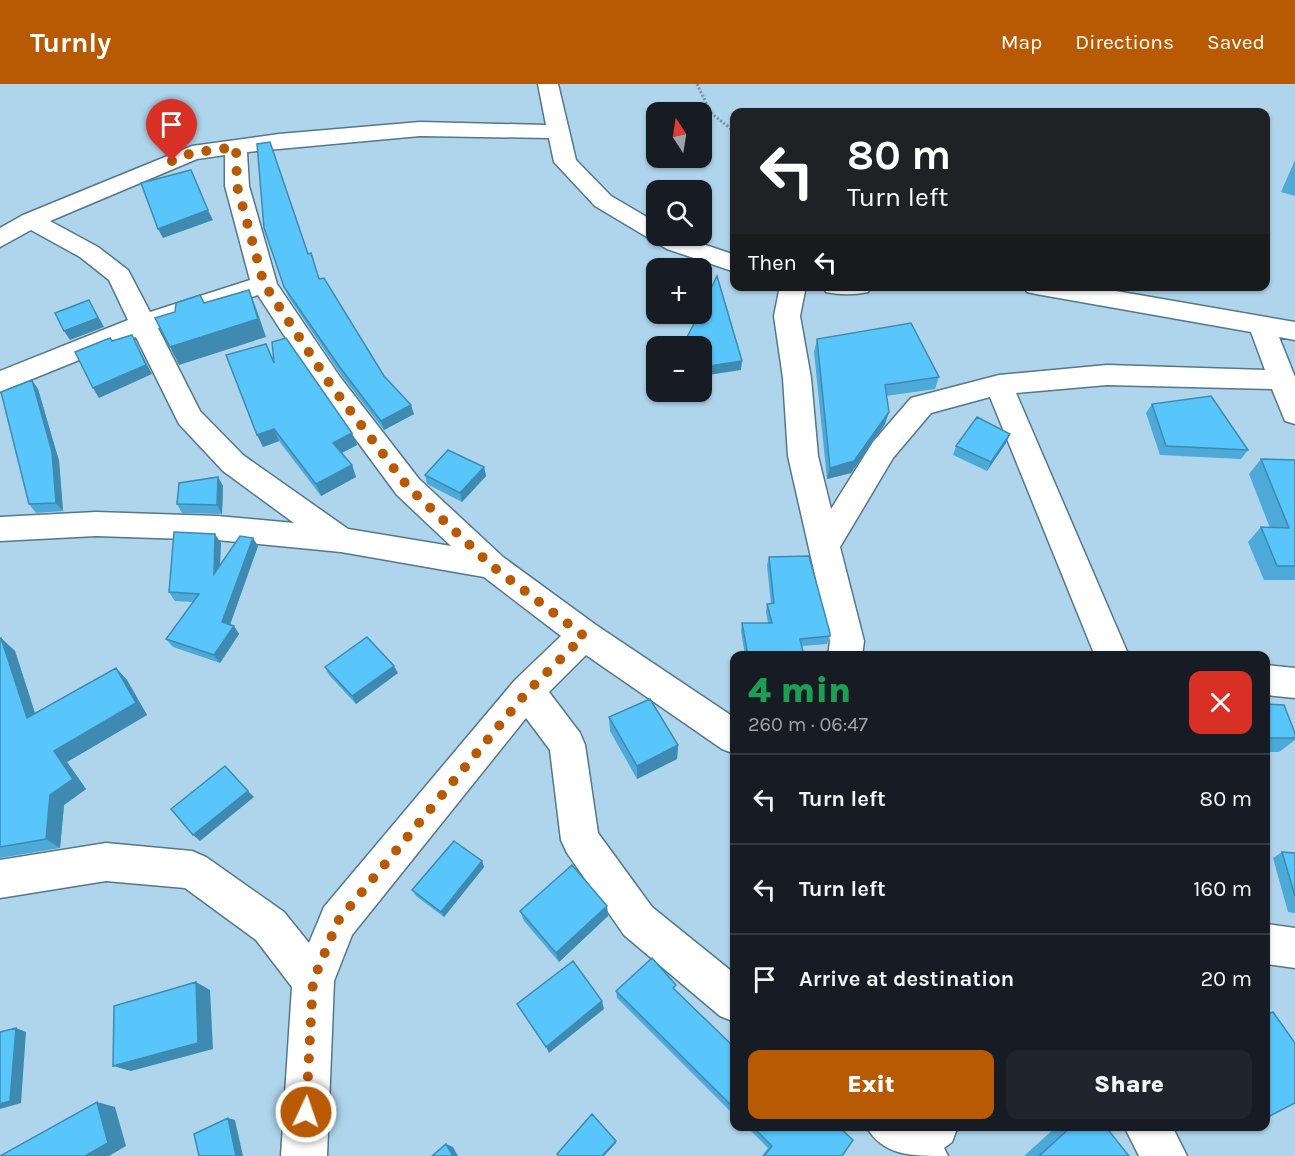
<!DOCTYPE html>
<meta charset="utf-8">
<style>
:root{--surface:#171b24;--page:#20242c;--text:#f1f3f6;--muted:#9ea1a6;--line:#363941;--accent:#b75a03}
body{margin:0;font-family:Karla,sans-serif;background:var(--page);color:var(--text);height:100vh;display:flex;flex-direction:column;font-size:22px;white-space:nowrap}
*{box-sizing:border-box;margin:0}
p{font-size:20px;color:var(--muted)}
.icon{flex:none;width:33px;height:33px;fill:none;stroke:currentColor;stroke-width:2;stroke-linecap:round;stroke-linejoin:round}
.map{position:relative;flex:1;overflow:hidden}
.details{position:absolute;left:730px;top:567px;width:540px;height:480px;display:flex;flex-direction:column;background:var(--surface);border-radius:12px;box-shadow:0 2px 4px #0004}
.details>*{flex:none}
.top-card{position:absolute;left:730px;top:24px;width:540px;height:183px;border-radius:12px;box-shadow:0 2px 4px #0004;background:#202124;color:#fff;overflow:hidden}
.needle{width:39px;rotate:348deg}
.controls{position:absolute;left:646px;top:18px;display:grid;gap:12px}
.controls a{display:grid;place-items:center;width:66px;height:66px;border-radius:12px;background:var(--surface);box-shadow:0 2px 4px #0004;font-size:30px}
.pin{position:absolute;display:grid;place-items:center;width:51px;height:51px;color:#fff;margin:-62px -26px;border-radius:50% 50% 50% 0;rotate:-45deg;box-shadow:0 0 6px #0007}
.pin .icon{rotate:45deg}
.me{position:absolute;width:66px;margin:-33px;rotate:3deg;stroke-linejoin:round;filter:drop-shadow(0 0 4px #0008)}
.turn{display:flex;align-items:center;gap:21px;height:126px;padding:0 18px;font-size:27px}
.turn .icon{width:78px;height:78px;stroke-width:2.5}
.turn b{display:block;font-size:42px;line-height:51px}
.then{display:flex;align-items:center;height:57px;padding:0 18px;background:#0003;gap:12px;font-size:22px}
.round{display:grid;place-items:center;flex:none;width:63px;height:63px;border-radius:12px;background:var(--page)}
.overview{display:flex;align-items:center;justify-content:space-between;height:102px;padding:0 18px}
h1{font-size:36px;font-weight:800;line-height:45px;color:#1e9e55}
.cta{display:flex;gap:12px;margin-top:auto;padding:12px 18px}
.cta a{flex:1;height:69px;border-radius:12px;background:var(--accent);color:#fff;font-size:24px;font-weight:800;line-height:69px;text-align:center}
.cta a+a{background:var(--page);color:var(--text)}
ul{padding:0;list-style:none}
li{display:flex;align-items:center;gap:18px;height:90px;padding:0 18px;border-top:2px solid var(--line)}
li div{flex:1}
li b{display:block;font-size:22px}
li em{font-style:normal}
header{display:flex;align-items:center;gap:36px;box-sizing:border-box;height:84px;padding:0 30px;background:var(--accent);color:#fff}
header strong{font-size:28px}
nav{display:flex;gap:33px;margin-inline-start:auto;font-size:21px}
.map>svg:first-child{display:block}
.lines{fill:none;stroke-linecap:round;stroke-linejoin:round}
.minor-casing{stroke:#53778c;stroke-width:3}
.path{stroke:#7693a4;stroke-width:3;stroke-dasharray:2 2;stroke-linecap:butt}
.minor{fill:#fff;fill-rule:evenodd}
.wall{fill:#4ca9d8}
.shaded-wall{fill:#3e8ab0}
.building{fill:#58c5fb;stroke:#3e8ab0;stroke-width:1.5}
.route{stroke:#b75a03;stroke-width:10;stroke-dasharray:0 18}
</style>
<header>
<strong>Turnly</strong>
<nav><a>Map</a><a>Directions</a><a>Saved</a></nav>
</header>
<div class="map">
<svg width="1295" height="1072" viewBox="0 0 1295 1072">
<rect width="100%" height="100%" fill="#aed5ec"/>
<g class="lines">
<defs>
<path id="minor" d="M538 0H558L576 76 611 112 657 139V152H679L735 171V188L667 165 595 122 554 78 549 54 420 52 247 68 249 102 277 200 340 293 419 395 503 473 596 541 735 634V670L722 665 586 571 549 608 580 649 585 661 598 749 652 823 735 890V938L720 932 624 851 567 769 561 756 550 666 526 634 352 851 334 897 327 1072H281L292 903 256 856 185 804 106 797 0 814V776L106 759 192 767 206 773 284 828 309 859 324 823 515 596 561 552 484 493 341 468 217 456 96 452 0 457V433L96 428 217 432 294 439 223 387 179 340 136 253 0 308V287L128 236 109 196 80 173 31 146 0 163V144L23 131 192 62 279 50 420 38 546 41ZM225 71V102L250 196 150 228 128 186 98 163 50 137 197 75ZM258 211 320 307 397 411 451 462 348 445 243 371 200 327 158 244Z
M780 202H806L800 232 811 294 818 372 831 425 873 358 911 314 999 291 1107 281 1265 286 1251 248 1036 210 1027 208 1024 202H1087L1295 238V256L1279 253 1295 293V340L1285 337 1272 305 1107 301 1016 309 1129 572H1095L990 313 931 329 893 374 840 463 864 557 862 572H828L830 557 788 372 783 294 774 232Z
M823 202H871L868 208C854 211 840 211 826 208Z
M1266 581 1295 584V614L1266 611Z
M1266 840 1295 844V884L1266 880Z
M866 1042H958L952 1058 944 1064 948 1072C910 1072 883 1072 866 1042Z
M1124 1042H1172L1187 1072H1139Z"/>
</defs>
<use href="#minor" class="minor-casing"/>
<path class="path" d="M697 0 711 29 735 48"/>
<use href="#minor" class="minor"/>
</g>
<path class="wall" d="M1295 76V112L1281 108Z
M264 144 308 170 319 195 384 292 414 330 384 346 342 292 288 212Z
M817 255 939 293 935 305 886 312 885 340 851 389 827 395 814 268Z
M274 279 352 349 357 361 341 369 352 381 356 393 321 412 279 357 263 363Z
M38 305 59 377 63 427 36 429 29 420Z
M1152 320 1248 366 1241 375 1160 371 1146 329Z
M1010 350 1006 359 987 387 953 371 956 362Z
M1261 375 1295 376V496H1264L1248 458 1261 443 1270 444 1249 390Z
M484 383 486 392 462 418 427 400 425 391Z
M218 393 223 402 222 430 182 429 177 420Z
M221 459 220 481 258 462 230 541 234 542 239 550 220 579 173 563 166 555 193 518 175 517 169 508Z
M769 473 830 552 827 560 802 562 804 572H745L741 547 742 539H768L766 528 767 520H771L767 481Z
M1 554 15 567 35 629 116 584 127 596 147 631 67 678 86 705 64 721 60 764 0 774V555Z
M325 583 398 589 356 620 329 591Z
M1266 620 1295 654V656L1279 668H1266Z
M609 633 678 661 677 675 637 695 610 647Z
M1282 768 1295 769V829L1288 828 1273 774Z
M482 777 484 783 444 833 416 812 412 806Z
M607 822 608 832 559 878 524 837 520 827Z
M616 907H675L735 964V1032L617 914Z
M746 1042H838L842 1072H762L768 1064Z
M1057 1042H1105L1129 1072H1024Z
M1225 1042H1250L1228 1047Z"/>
<path class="shaded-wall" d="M208 126 213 136 163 154 158 145Z
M249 206 256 224 266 253 179 281 170 263Z
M89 216 104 243 70 256 64 247Z
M132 251 152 290 99 314 93 304Z
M742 277 741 286 702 292V283Z
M32 296 38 305 59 377 63 427 56 419Z
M411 321 414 330 384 346 381 337Z
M889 328 885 340 851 389 827 395 830 384Z
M274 345 279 357 263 363 257 351Z
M352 349 357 361 338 371 333 359Z
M1010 350 1006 359 987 387 991 378Z
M352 381 356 393 321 412 316 400Z
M484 383 486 392 462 418 460 409Z
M218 393 223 402 222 430 217 421Z
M215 450 221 459 219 498 214 490Z
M253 454 258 462 228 546 222 538Z
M234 542 239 550 220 579 214 571Z
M1 554 15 567 40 645 27 634Z
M394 582 398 589 356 620 352 612Z
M116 584 127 596 147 631 67 678 86 705 64 721 60 764 46 755 54 667Z
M678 661 677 675 637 695V682Z
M248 707 254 713 200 757 193 751Z
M482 777 484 783 444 833 441 828Z
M607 822 608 832 559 878 556 869Z
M196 898 210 906 213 965 131 987 113 982Z
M602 917 604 925 549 969 546 963Z
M16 944 26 948 21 1019 0 1025V1020Z
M97 1018 115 1023 126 1062 109 1072H85Z
M228 1034 235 1036 243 1072H236Z
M616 1057V1059L604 1072H602Z
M446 1060 453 1063 458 1072H453Z"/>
<path class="building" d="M270 58 308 170 311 169 319 195 324 194 384 292 411 321 381 337 339 282 284 203 264 144 257 60Z
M191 86 208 126 158 145 141 99Z
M717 192 742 277 702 283V262H688L686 255 699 230H702V223Z
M249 206 258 235 170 263 155 234 175 228 176 219 200 211 204 219Z
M89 216 98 234 64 247 55 229Z
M911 239 939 293 885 301 889 328 854 377 830 384 817 255Z
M132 251 146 281 93 304 75 268 110 254 112 257Z
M286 254 352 349 333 359 352 381 316 400 274 345 257 351 226 271 266 260 274 279 272 258Z
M32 296 52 368 56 419 29 420 1 308Z
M1211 312 1248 366 1166 362 1152 320Z
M977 333 1010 350 991 378 956 362Z
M448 366 484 383 460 409 425 391Z
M1261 375 1295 376V482H1277L1261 443 1289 444Z
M218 393 217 421 177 420 179 399Z
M174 448 215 450 214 490 240 452 253 454 222 538 234 542 214 571 166 555 199 510 169 508Z
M809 472 830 549V552L800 555 804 572H748L742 539H772L767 520 774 519 769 473Z
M367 553 394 582 352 612 325 583Z
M1 554 27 634 116 584 136 619 54 667 73 695 50 711 46 755 0 763V555Z
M650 615 678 661 637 682 609 633Z
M1266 620 1284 621 1295 649V654H1266Z
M225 682 248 707 193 751 171 725Z
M454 757 482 777 441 828 412 806Z
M1282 768 1295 769V812Z
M572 781 607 822 556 869 520 827Z
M652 874 676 901 673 904 735 964V1025L616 907Z
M573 877 602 917 546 963 517 920Z
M196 898 198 959 113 982 114 922Z
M1273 928 1295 959V1019L1266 1034V931Z
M16 944 10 1017 0 1020V948Z
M97 1018 108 1059 85 1072H0Z
M592 1030 616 1057 602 1072H559L557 1070Z
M228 1034 236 1072H199L194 1050Z
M752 1042H838L853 1056 842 1072H764L772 1062Z
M1072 1042H1105L1129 1072H1039Z
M446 1060 453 1072H432Z"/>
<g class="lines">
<path class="route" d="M172 77 192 69 236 63 237 102 264 200 330 300 408 403 492 482 584 552 527 608 338 837 313 897 306 1028"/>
</g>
</svg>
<div class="controls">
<a><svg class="needle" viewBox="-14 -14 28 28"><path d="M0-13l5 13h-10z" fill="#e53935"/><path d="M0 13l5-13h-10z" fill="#9ea1a6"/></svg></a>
<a><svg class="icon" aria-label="search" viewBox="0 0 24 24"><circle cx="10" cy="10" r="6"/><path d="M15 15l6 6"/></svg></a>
<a>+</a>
<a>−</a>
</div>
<div class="pin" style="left:172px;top:77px;background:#d93025"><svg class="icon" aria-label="arrive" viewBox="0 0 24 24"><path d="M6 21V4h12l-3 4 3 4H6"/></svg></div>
<svg class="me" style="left:306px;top:1028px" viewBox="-20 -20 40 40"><circle r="17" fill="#b75a03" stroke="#fff" stroke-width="3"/><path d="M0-11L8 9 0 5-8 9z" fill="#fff"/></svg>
<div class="top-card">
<div class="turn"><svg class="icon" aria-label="left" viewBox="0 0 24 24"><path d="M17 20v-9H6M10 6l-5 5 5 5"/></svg><div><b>80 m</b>Turn left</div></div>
<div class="then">Then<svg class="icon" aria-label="left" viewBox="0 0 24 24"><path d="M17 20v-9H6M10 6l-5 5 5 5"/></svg></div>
</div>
<section class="details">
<div class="overview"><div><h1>4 min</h1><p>260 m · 06:47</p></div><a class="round" style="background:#d93025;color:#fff"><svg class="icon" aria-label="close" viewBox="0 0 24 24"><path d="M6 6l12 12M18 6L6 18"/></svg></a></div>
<ul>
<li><svg class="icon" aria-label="left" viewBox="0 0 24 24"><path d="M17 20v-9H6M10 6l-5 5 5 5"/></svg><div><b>Turn left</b></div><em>80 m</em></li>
<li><svg class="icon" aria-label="left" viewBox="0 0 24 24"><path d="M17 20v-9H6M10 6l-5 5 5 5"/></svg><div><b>Turn left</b></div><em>160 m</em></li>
<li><svg class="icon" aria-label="arrive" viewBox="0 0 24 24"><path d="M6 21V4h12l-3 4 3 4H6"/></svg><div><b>Arrive at destination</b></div><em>20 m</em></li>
</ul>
<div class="cta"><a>Exit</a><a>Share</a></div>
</section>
</div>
